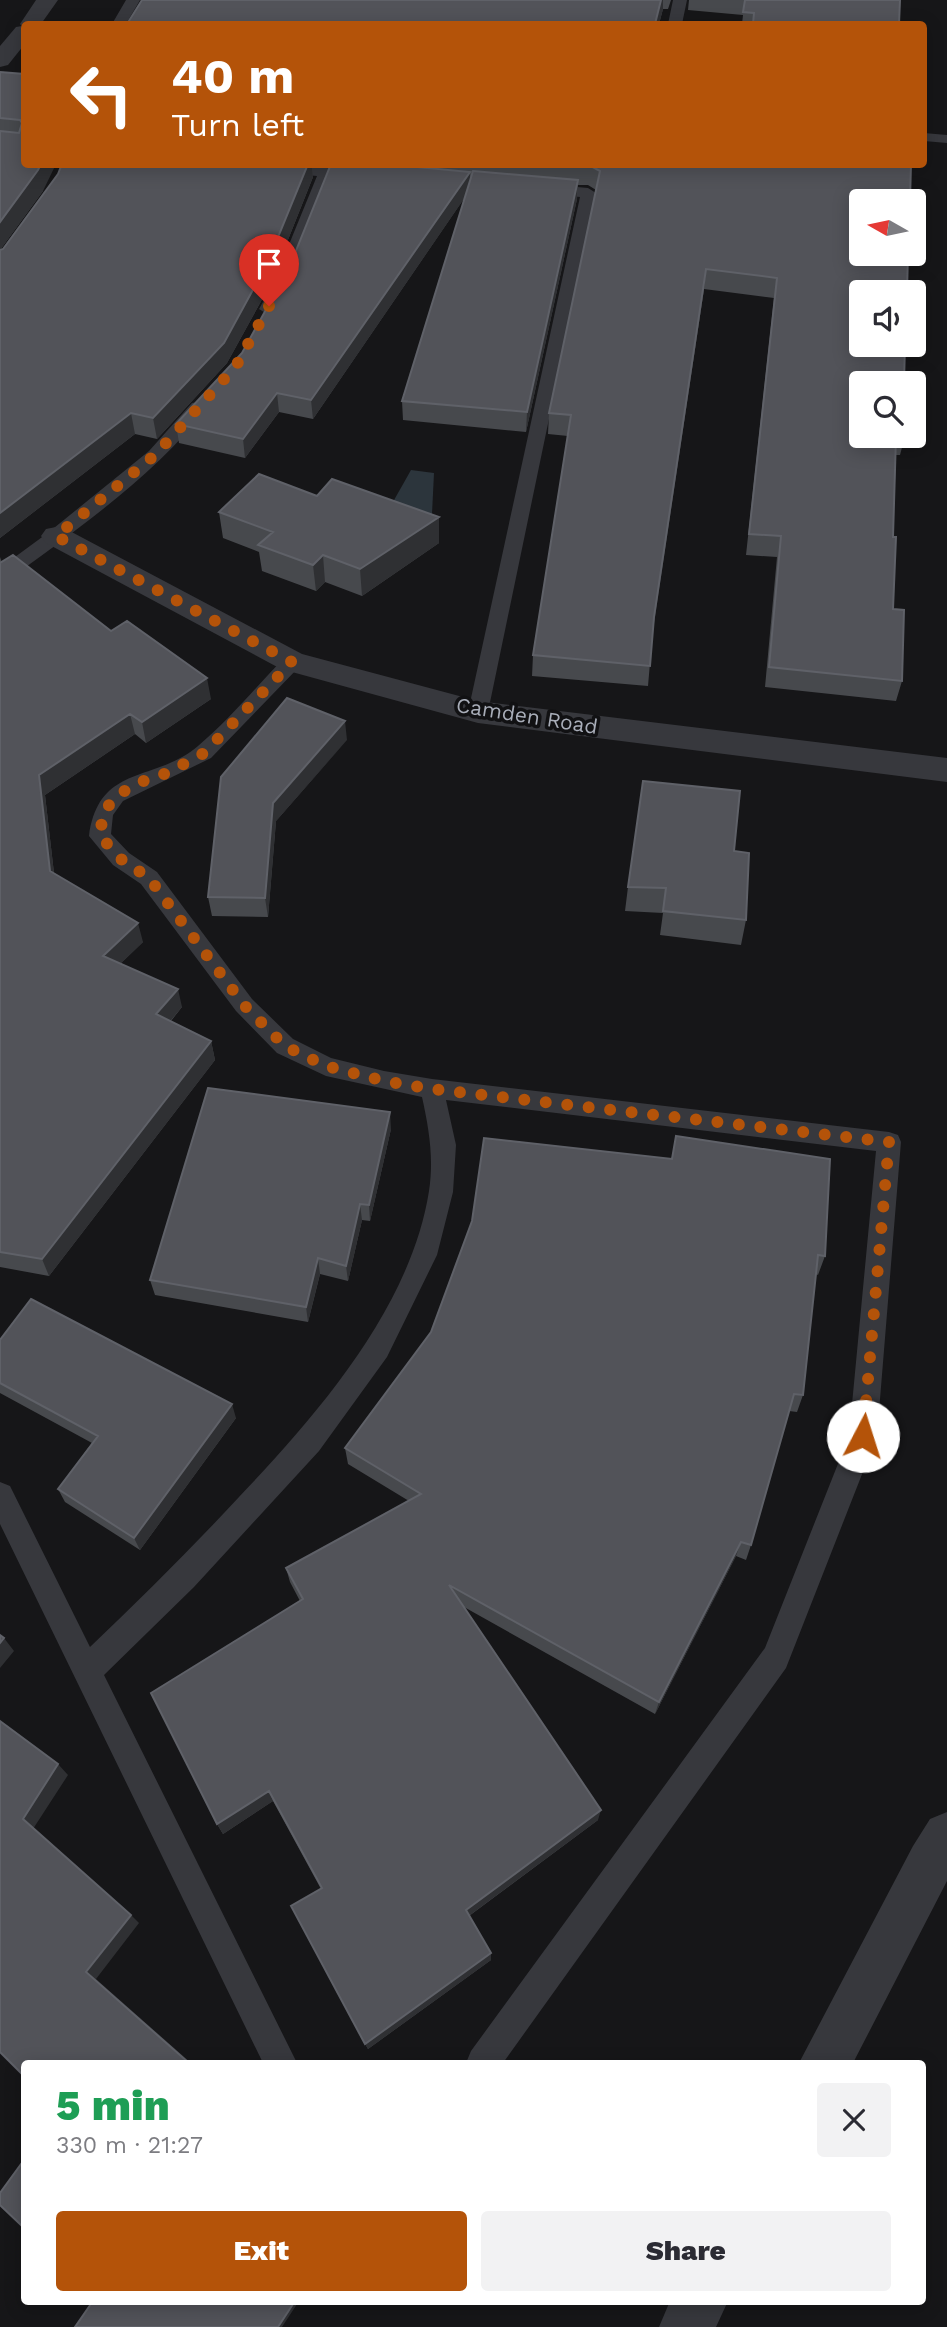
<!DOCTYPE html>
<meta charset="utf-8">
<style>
:root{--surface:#fff;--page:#f2f2f3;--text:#2b2b33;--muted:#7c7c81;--accent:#b45309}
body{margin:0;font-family:"Work Sans",sans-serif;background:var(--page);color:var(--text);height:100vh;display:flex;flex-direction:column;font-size:26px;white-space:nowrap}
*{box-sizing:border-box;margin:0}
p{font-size:23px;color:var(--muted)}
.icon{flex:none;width:38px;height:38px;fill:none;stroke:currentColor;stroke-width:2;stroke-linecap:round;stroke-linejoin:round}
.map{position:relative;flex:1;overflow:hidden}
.side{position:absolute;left:21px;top:2060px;width:905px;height:245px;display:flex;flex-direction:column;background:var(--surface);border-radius:7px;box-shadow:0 4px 18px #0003}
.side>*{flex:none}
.banner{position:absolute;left:21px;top:21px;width:906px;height:147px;border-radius:7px;box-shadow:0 4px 18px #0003;background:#b45309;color:#fff;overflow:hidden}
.needle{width:46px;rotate:279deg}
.tools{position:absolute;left:849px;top:189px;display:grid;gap:14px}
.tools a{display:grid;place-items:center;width:77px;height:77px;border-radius:7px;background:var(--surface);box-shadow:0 4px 18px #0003;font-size:35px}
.pin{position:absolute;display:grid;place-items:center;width:60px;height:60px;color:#fff;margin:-72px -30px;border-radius:50% 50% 50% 0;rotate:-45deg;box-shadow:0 0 7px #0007}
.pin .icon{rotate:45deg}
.me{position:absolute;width:77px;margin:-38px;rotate:5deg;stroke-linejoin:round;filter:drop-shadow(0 0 5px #0008)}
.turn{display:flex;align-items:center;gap:24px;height:147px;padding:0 35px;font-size:32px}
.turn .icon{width:91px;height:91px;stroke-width:2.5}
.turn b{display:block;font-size:49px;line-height:60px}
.round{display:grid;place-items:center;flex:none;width:74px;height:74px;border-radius:7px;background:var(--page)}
.headline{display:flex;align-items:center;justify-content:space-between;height:119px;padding:0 35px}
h1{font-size:42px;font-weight:800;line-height:52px;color:#1e9e55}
.button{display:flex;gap:14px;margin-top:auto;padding:14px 35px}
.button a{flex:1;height:80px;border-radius:7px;background:var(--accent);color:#fff;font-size:28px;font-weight:800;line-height:80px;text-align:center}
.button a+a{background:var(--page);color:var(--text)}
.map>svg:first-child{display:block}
.water{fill:#2c353c}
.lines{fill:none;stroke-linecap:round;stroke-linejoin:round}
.service{fill:#37383d;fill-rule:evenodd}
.minor{fill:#37383d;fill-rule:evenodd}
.tertiary{fill:#37383d;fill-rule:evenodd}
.wall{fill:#47494d}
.shaded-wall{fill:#2f3033}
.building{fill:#525359;stroke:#5f6168;stroke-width:2}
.route{stroke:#b45309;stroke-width:12;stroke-dasharray:0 21.6}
.labels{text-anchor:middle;stroke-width:7;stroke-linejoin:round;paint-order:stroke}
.street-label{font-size:21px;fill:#a8adb8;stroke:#111113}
</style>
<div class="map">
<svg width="947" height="2327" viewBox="0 0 947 2327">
<rect width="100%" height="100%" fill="#161618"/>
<path class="water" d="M411 470 434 473 432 514 416 522 389 509Z"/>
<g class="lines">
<path class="service" d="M126 0H140L126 24H112Z
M673 0H687L682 24H668Z
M924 133 947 135V143L924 141Z
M230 164H294L362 170 370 175 362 180 332 177 288 286 273 312 267 314 259 309 272 286 317 176 237 169Z
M544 184 588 188 596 193 488 712 485 717H471L468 712 580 197 539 192 536 189Z
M198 402 207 407C158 474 73 532 7 581L0 583V568L49 532 149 451 192 403Z
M292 655 299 657 302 662 299 667 211 758 123 801 113 815 111 834 129 853 157 872 252 999 293 1039 331 1058 384 1071 432 1079 889 1132 898 1135 901 1142 877 1436 786 1668 503 2063H466L471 2051 765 1648 849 1436 876 1151 446 1100 456 1145 453 1192 437 1255 387 1357 319 1451 194 1587 104 1675 297 2063H263L0 1524V1482L10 1486 90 1647C141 1598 191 1549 239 1497 317 1415 411 1307 429 1191 434 1158 429 1129 422 1097L326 1076 277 1053 236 1011 141 884 113 865 89 836C99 763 155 783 198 746 229 720 256 687 285 657Z"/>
<path class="minor" d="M36 0H58L41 24H24V45L8 65 0 67V46L16 27 22 26 20 24Z
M56 527 66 529 302 654 478 701 947 758V782L478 723 281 669 46 543 41 536 46 529Z"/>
<path class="tertiary" d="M947 1812V1881L853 2063H799L913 1846 930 1819Z
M670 2301H728L716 2327H659Z"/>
</g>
<path class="wall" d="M142 0H671L668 9H663L659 24H127Z
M689 0H900L899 24H742L743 15 688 10Z
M0 72 24 74 43 191 0 250Z
M309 164H312L313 177 270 285 227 363 157 439 135 434 0 538V250Z
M331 164H911L861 436H905L900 455H896L893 537V609L902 681 896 701 765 687 777 557 746 555 774 298 704 289 653 628 648 686 532 676 533 655 568 436 548 434 549 413 596 190 588 185H578L577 199 526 432 403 420 402 401 465 197 313 419 279 412 245 458 179 443 176 424 242 353 289 268Z
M317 496 439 517V543L362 596 325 582 316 591 262 571 259 552 223 538 219 512Z
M0 557 2 563 111 631 211 699 146 743 135 734 45 795 54 873 143 942 121 963 182 1007 171 1021 211 1041 215 1060 49 1276 0 1267Z
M347 740 276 821 268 917 212 916 208 897Z
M734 851 746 920 741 945 660 935 663 913 625 911 628 887Z
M391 1129 370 1221 362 1220 348 1281 320 1274 308 1322 155 1295 150 1280Z
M472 1221 825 1256 818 1275 816 1274 803 1395 797 1412 789 1411 751 1545 746 1560 736 1556 655 1714 464 1607 598 1820 469 1916 491 1960 368 2049 291 1906 321 1889 273 1801 223 1834 217 1824 300 1601 290 1582 286 1568 409 1501 348 1464 345 1448 431 1332Z
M0 1340 236 1418 140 1550 65 1502 58 1489 92 1443 0 1393Z"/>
<path class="shaded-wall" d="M661 0H663V9L659 24H655Z
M41 164H56L43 191 0 250V222Z
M308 164H312L313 177 270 285 227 363 157 439 153 418Z
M470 172V190L313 419 311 400Z
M578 180 577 199 526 432 527 412Z
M706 269 704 289 652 637 654 617Z
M277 393 279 412 245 458 243 439Z
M131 413 135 434 0 538V513Z
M439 517V543L362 596 360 569Z
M323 555 325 582 316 591 313 565Z
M207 678 211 699 146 743 142 722Z
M130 714 135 734 45 795 56 891 50 871 39 775Z
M345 721 347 740 276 821 268 917 265 898 273 803Z
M138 923 143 942 109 975 103 956Z
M178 989 182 1007 161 1032 156 1014Z
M211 1041 215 1060 49 1276 42 1259Z
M390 1112 391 1129 370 1221 369 1205Z
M360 1204 362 1220 348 1281 346 1266Z
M318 1258 320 1274 308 1322 306 1307Z
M232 1404 236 1418 140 1550 134 1538Z
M741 1542 736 1556 655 1714 659 1702Z
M4 1638 14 1651 0 1668V1643Z
M58 1764 68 1775 33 1829 23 1819Z
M269 1791 273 1801 223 1834 217 1824Z
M601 1810 598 1820 466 1918V1910Z
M131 1915 139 1923 96 1979 191 2063H189L86 1972Z
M491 1953V1960L368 2049 365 2044Z
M295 2301H299L282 2327H278Z"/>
<path class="building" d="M142 0H661L655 24H127Z
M745 0H900L899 24H753L754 13 743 12Z
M0 72 24 74V164H41L38 170 0 222V131L19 133 22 123 20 120 0 118Z
M62 164H308L267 264 224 343 153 418 131 413 0 513V250L3 249 58 174Z
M331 164H385L470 172 311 400 277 393 243 439 176 424 242 353 289 268Z
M585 164H911L910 201H861V254H908L907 292H861V345H905L904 383H861V436H896L893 537H896L893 609 904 610 902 681 769 667 781 536 749 534 777 278 706 269 654 617 650 666 533 655 571 415 549 413 600 171 589 165Z
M473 171 578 180 527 412 402 401Z
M259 474 317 496 332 479 439 517 360 569 323 555 313 565 258 545 273 532 219 512Z
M13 555 111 631 127 621 207 678 142 722 130 714 39 775 50 871 138 923 103 956 178 989 156 1014 211 1041 42 1259 0 1252V563Z
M287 698 345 721 273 803 265 898 208 897 221 777Z
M643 781 740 791 734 851 749 853 746 920 663 911 666 888 628 887Z
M208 1088 390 1112 369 1205 360 1204 346 1266 318 1258 306 1307 150 1280Z
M676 1136 830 1159 825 1256 818 1255 803 1395 794 1394 751 1545 741 1542 659 1702 449 1585 601 1810 466 1910 491 1953 365 2044 291 1906 322 1888 269 1791 217 1824 151 1693 303 1599 286 1568 421 1494 345 1448 431 1332 472 1221 484 1138 672 1159Z
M31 1299 232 1404 134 1538 58 1489 98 1436 0 1383V1340Z
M0 1635 4 1638 0 1643Z
M0 1721 58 1764 23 1819 131 1915 86 1972 189 2063H24V2076L0 2052Z
M24 2160V2228L0 2205V2193Z
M93 2301H295L278 2327H75Z"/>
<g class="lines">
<path class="route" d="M269 306 236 366 155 455 56 536 292 662 204 753 167 773 138 783 116 796 103 813 100 836 121 859 149 878 244 1005 285 1046 326 1066 384 1081 432 1089 889 1142 863 1436"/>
</g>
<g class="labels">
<g class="street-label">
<text transform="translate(527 716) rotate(9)" y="7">Camden Road</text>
</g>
</g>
</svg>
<div class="tools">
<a><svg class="needle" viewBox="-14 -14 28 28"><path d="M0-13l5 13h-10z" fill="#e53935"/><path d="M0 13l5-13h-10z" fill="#7c7c81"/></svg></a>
<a><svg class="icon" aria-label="sound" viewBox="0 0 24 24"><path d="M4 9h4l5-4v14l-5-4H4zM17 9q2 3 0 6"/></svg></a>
<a><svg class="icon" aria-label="search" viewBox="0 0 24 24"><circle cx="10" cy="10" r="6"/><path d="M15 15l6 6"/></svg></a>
</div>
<div class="pin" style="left:269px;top:306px;background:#d93025"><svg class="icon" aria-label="arrive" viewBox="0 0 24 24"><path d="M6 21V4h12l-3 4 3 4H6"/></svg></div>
<svg class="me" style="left:863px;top:1436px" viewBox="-20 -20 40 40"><circle r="19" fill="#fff"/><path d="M0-13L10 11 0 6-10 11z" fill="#b45309"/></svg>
<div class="banner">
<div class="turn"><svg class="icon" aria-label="left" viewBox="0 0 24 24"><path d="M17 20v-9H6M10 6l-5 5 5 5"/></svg><div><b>40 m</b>Turn left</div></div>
</div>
<section class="side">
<div class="headline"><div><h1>5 min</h1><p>330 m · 21:27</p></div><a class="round"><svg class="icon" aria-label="close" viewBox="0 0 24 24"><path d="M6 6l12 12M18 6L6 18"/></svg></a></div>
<div class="button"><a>Exit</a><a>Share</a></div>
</section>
</div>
